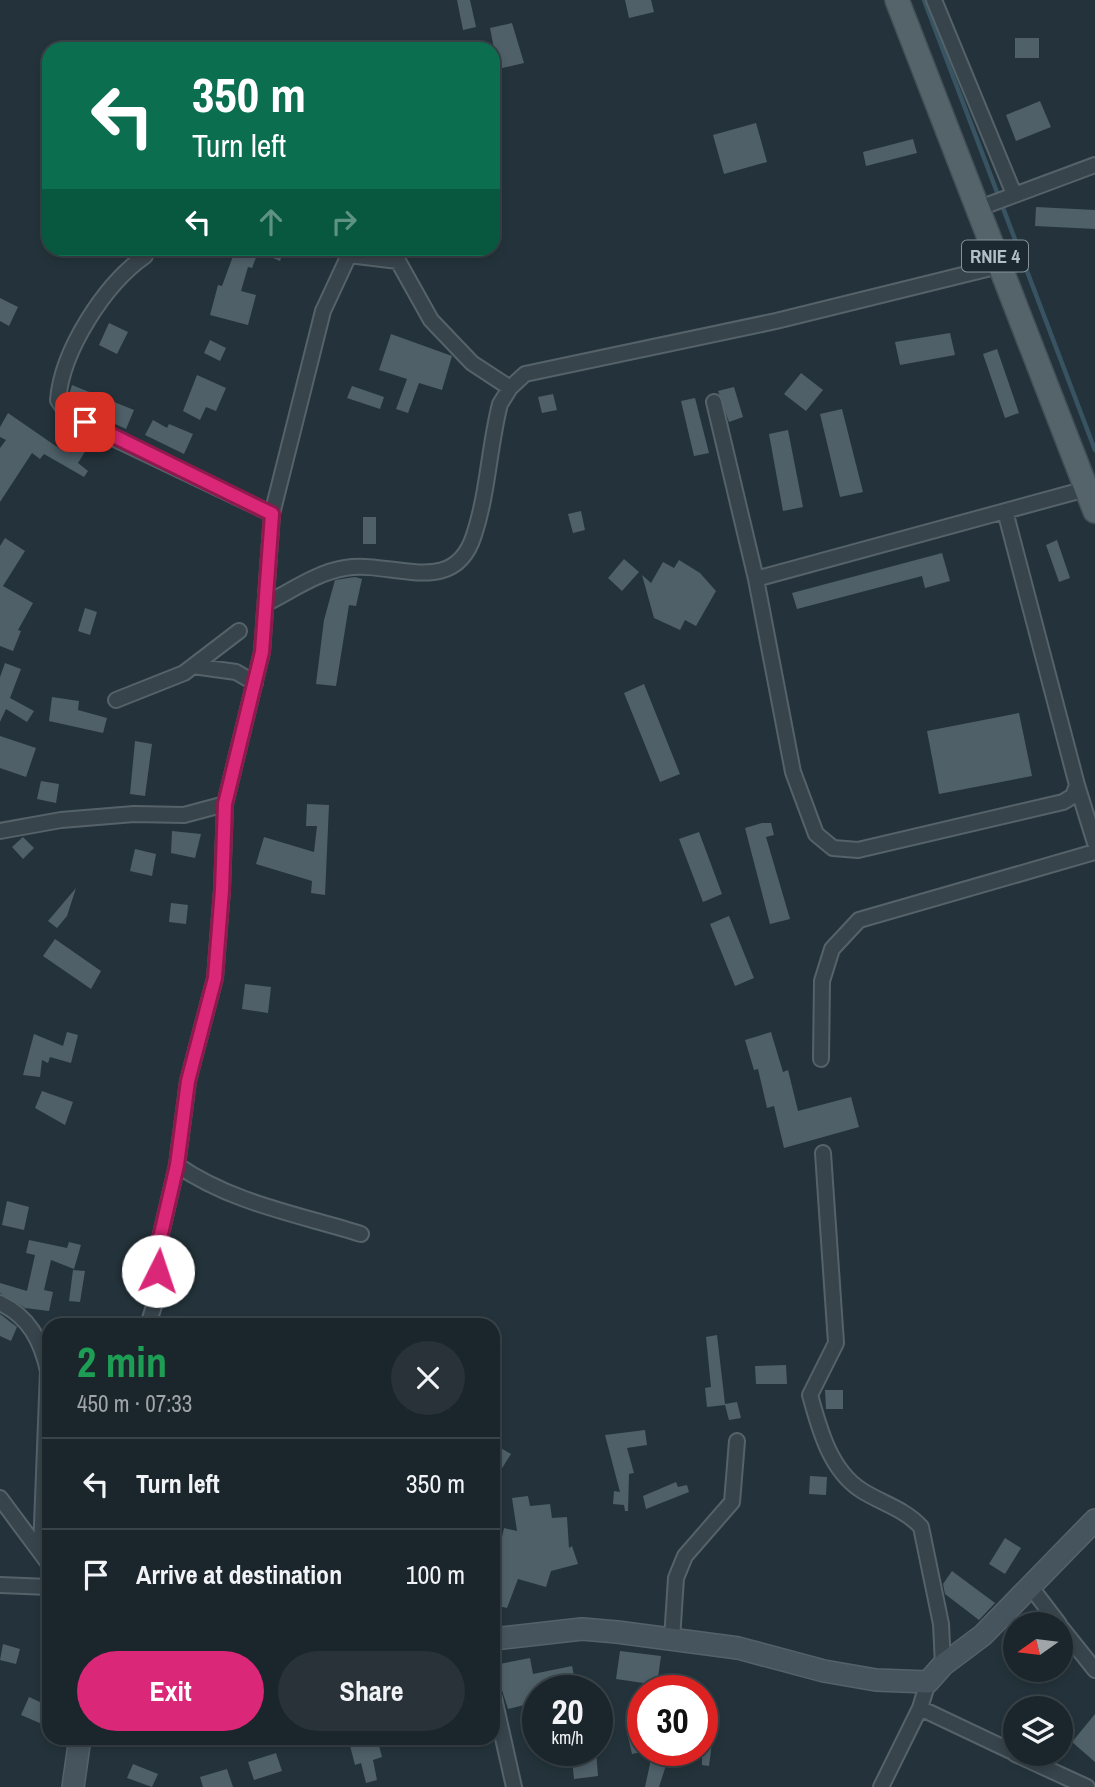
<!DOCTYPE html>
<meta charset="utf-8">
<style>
:root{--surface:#1b262c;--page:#283238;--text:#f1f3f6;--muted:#a0a5a9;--line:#394348;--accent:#db2777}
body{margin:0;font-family:"Archivo Narrow",sans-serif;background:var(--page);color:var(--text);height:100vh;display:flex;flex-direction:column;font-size:26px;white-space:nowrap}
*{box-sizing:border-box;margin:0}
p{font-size:23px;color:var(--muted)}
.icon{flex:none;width:38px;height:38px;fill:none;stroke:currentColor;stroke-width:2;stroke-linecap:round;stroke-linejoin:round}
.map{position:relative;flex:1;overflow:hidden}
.sheet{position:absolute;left:42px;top:1318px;width:458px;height:427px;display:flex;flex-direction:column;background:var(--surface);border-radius:21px;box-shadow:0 4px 10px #0003,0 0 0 2px var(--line)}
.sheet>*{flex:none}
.banner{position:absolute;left:42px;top:42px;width:458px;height:214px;border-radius:21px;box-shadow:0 4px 10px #0003,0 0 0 2px var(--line);background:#0b6e4f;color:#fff;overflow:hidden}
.needle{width:46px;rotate:256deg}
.controls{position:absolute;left:1003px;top:1612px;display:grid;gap:14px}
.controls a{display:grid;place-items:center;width:70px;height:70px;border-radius:50%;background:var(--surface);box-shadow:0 4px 10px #0003,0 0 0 2px var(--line);font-size:35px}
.speed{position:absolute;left:522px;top:1675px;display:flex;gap:14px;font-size:35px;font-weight:700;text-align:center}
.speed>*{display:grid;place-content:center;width:91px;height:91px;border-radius:50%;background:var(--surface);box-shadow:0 4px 10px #0003,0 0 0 2px var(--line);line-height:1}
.speed small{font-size:18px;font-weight:400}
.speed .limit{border:10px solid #d22;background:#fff;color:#111}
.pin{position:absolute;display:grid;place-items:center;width:60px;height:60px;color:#fff;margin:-30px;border-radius:14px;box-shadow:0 4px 10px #0006}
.me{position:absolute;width:77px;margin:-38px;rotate:4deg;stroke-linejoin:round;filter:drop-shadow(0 0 5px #0008)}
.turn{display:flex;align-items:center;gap:24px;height:147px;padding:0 35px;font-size:32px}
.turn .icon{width:91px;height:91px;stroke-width:2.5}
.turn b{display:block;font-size:49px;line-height:60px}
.lanes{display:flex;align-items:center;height:66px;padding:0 35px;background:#0003;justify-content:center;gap:35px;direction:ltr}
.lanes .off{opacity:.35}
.round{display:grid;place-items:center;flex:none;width:74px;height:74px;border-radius:37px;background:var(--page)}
.summary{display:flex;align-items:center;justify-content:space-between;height:119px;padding:0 35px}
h1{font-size:42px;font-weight:700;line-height:52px;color:#1e9e55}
.action{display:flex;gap:14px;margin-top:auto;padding:14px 35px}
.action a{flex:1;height:80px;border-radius:42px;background:var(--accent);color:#fff;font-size:28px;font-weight:700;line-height:80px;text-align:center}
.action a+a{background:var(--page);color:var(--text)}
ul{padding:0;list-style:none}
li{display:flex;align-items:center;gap:21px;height:91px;padding:0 35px;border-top:2px solid var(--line)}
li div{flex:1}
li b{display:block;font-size:26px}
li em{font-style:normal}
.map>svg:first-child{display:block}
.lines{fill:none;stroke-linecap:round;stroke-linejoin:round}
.stream{stroke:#385361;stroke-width:4.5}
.building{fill:#4f6069}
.street-casing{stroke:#556269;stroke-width:18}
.secondary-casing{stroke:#556269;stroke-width:24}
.primary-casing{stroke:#435057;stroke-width:26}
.street{stroke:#37444b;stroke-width:14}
.secondary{stroke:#46545e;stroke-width:21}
.primary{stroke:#55646b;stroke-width:23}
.route-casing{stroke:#8e194d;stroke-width:18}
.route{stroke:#db2777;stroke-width:12}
.labels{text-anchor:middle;stroke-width:7;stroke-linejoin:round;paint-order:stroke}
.shield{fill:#1d2930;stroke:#86929a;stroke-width:2}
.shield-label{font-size:19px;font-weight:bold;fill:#b3bfc7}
</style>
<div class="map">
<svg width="1095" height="1787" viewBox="0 0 1095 1787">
<rect width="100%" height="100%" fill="#24333b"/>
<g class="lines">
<path class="stream" d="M924 0 1095 450"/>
</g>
<path class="building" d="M457 0H470L476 27 463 30Z
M625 0H651L654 12 629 18Z
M512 23 524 63 498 69 490 28Z
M1015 38H1039V58H1015Z
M1040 101 1051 127 1016 141 1006 115Z
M756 123 767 162 724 174 713 135Z
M913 139 917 153 866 166 863 152Z
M1036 207 1095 210V229L1035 226Z
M236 248 257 255 252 268 248 267 241 291 256 295 248 325 210 315 218 285 222 286Z
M250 248H285L280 261Z
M0 298 18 307 9 326 0 321Z
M109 323 128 332 117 354 99 345Z
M950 333 955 355 900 365 895 342Z
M391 334 452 356 442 390 419 383 408 413 396 409 407 379 379 370Z
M210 340 226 348 220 361 204 353Z
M997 349 1019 413 1005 418 983 354Z
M801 373 823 390 806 411 784 394Z
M197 375 226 388 216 411 206 407 200 420 183 411Z
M72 385 134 410 126 429 73 405 68 398Z
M352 386 384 397 380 409 347 398Z
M734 387 743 417 729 422 718 391Z
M553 394 557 410 542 413 538 397Z
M695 398 709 453 694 456 681 401Z
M842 409 863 492 840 497 820 414Z
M8 413 63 451 71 438 88 447 78 463 88 471 84 477 44 454 40 459 32 453 0 502V448L6 440 0 437V427Z
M153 420 167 428 169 424 193 434 184 454 145 435Z
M788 430 803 507 783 511 769 434Z
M581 511 585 530 573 533 568 514Z
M363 517H376V544H363Z
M5 538 25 551 3 586 33 603 18 630 21 631 13 651 0 646V546Z
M1057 540 1070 578 1059 582 1046 545Z
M942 553 950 581 925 588 922 576 797 609 792 593Z
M624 559 639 572 622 591 608 578Z
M679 560 700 573 716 591 696 626 685 620 680 630 654 618 642 575 651 583 663 562 674 568Z
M355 577 362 579 356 606 349 605 336 686 316 684 324 620 335 580Z
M85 608 97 612 90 635 78 631Z
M5 663 21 669 10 698 34 711 27 722 6 709 0 722V677Z
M644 684 680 774 660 782 624 693Z
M52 697 79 701 78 710 107 718 103 733 49 721Z
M1019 713 1032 776 939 794 927 731Z
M0 736 36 748 26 777 0 768Z
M135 741 152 744 145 796 130 794Z
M41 781 59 784 56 803 37 799Z
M307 804 329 805 325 895 311 893 312 881 256 864 264 837 314 852 317 826H306Z
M762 823H771L774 835 766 837 790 919 770 924 745 828Z
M172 831 201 834 195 858 171 853Z
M699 832 722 894 703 902 679 839Z
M23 837 34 848 23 859 12 847Z
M135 849 156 854 152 876 130 871Z
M76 888 67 916 57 928 48 921Z
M171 903 188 905 186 924 169 922Z
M729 916 754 978 735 986 710 924Z
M55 939 101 971 91 989 43 956Z
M245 984 271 987 268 1013 242 1009Z
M67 1032 78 1035 71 1063 50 1057 48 1063 42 1060 40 1077 23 1075 34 1034 63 1046Z
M771 1032 783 1072 788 1070 798 1111 851 1097 859 1127 784 1148 774 1106 767 1108 758 1069 754 1070 745 1040Z
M42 1091 73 1102 65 1125 35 1108Z
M7 1201 29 1207 24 1230 2 1225Z
M29 1240 67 1248 69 1242 81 1245 74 1269 51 1260 44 1290 53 1292 49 1311 25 1308 0 1293V1283L27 1291 35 1255 26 1253Z
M73 1270 85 1271 80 1302 69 1301Z
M0 1314 17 1327 11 1341 0 1336Z
M717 1335 725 1404 737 1402 741 1418 729 1420 725 1405 707 1407 705 1388 711 1387 706 1337Z
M786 1365 787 1384H756L755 1366Z
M825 1390H843V1409H826Z
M645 1430 647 1445 627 1448 634 1473 629 1474 628 1511H625L624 1505 613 1504 614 1491 620 1492 605 1435Z
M494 1444 511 1454 494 1481Z
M810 1476 827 1477 826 1495 809 1494Z
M676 1482 678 1487 687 1485 689 1492 646 1509 643 1496Z
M528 1496 530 1506 550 1504 552 1518 567 1517 569 1548 572 1546 578 1564 551 1571 546 1587 518 1579 507 1608 494 1605V1558L497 1560 504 1528 517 1531 512 1498Z
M1005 1538 1021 1548 1005 1574 989 1564Z
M952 1571 995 1603 979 1620 945 1594 943 1584Z
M3 1644 20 1649 16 1664 0 1660Z
M620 1651 661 1656 657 1685 616 1679Z
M530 1658 533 1674 572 1666 577 1690H537V1702L508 1709 494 1665Z
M29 1697 49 1706V1727L21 1715Z
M1095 1714V1762L1072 1742Z
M640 1725 642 1752 632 1754 626 1728Z
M702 1726 714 1728 709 1766 702 1765Z
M348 1738H377L382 1757 373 1760 377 1780 366 1783 361 1763 355 1765Z
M571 1750H596L598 1776 574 1779Z
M653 1750 670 1753 659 1787H645Z
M276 1753 282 1771 254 1780 248 1762Z
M133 1764 158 1774 152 1787 127 1778Z
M227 1769 233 1787H203L200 1777Z"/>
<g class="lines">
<defs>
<path id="street" d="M934 0 1014 194
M977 209 1095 165
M145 256C105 284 62 350 58 400L66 412 121 442 272 514
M714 402 756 579 1086 489
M756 579 793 772 816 834 833 848 858 850 1063 802 1073 796 1077 785 1005 511
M267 603C291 591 318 572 345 568 393 560 454 599 474 535 488 493 489 447 500 404L510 388 525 374 776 321 999 266
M193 666 236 672 255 683
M116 700 184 673 239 631
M1077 785 1095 843
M0 831 61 820 134 814 184 815 225 804
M821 1059 822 981 832 949 859 920 1095 852
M823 1153 836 1343 810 1395C819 1428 830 1470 861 1490 881 1503 905 1509 921 1527L941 1624 943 1665
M361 1234C297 1214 232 1203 177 1165L188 1081 215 978 222 890 225 804 262 652 272 514 323 311 349 255 398 261 431 320 472 363 510 388
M0 1303C29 1317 41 1340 48 1371L41 1550
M148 1325 159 1290 157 1251 177 1165
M0 1498 49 1564
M0 1585 49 1587
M1030 1586 1059 1624
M1060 1626 1095 1670
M672 1639 676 1578 685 1556 732 1502 737 1441
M494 1698 514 1787
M920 1708 1015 1753
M1015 1754 1087 1787
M881 1787 920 1708 928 1682"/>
<path id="secondary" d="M494 1639 582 1629 617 1632 738 1648 824 1671 876 1680 928 1682 943 1665 983 1635 1095 1520
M73 1787 80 1738"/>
<path id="primary" d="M897 0 1095 511"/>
</defs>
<use href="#street" class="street-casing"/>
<use href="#secondary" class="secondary-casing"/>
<use href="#primary" class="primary-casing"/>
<use href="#street" class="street"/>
<use href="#secondary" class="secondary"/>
<use href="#primary" class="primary"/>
</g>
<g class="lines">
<defs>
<path id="route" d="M85 422 272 514 262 652 225 804 222 890 215 978 188 1081 177 1165 157 1251 158 1271"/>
</defs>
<use href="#route" class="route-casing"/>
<use href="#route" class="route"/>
</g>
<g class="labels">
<rect class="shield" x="962" y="240.5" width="66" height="31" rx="5"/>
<g class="shield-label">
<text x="995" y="263">RNIE 4</text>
</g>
</g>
</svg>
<div class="controls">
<a><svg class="needle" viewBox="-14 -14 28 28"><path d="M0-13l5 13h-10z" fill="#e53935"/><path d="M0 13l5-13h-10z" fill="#a0a5a9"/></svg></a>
<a><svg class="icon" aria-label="layers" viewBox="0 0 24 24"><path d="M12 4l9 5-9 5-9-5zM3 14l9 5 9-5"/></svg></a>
</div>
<div class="speed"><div>20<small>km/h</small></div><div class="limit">30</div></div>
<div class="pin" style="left:85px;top:422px;background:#d93025"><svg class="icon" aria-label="arrive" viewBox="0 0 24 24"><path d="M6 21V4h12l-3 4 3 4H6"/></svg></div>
<svg class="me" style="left:158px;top:1271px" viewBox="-20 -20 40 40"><circle r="19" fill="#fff"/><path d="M0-13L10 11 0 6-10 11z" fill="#db2777"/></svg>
<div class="banner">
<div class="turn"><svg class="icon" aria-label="left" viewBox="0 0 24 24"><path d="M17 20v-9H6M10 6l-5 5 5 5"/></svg><div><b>350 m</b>Turn left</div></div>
<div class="lanes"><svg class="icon" aria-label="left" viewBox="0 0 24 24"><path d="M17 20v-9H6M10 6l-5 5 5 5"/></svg><svg class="icon off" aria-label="ahead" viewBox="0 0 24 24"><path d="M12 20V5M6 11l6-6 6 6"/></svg><svg class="icon off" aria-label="right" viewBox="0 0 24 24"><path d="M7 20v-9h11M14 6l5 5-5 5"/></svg></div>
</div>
<section class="sheet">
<div class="summary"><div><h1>2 min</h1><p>450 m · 07:33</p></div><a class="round"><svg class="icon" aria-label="close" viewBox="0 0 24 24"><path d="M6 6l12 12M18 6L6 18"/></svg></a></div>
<ul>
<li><svg class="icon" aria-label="left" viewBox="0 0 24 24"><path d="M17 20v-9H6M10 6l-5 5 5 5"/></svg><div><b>Turn left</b></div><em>350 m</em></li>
<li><svg class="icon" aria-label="arrive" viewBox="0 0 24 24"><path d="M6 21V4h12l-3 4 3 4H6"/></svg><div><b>Arrive at destination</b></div><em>100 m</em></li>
</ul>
<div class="action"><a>Exit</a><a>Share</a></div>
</section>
</div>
